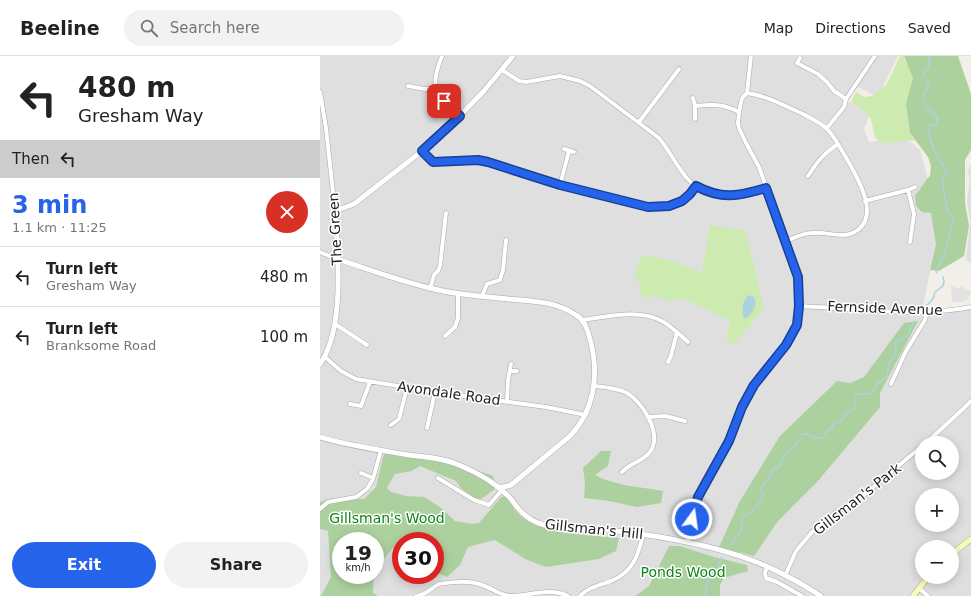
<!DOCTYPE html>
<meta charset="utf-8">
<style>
:root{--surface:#fff;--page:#f2f2f2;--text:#222;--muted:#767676;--line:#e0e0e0;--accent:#2563eb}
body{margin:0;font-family:"DejaVu Sans",sans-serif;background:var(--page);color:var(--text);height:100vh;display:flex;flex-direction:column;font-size:15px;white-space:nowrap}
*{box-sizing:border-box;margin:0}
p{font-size:13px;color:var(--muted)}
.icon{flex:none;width:22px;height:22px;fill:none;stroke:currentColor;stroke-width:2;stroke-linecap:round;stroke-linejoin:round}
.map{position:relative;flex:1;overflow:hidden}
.details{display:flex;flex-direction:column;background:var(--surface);width:320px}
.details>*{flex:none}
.banner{background:#fff;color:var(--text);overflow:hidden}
.fabs{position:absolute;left:595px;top:380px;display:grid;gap:8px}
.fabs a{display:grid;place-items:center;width:44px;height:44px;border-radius:50%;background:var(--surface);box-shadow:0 2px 10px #0003;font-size:20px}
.speed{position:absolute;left:12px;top:476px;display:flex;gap:8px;font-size:20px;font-weight:700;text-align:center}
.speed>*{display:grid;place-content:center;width:52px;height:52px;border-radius:50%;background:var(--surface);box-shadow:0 2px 10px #0003;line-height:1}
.speed small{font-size:10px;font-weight:400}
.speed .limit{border:6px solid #d22;background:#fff;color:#111}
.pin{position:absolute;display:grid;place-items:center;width:34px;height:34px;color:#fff;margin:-17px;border-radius:8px;box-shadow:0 2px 6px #0006}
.me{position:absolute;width:44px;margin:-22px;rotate:14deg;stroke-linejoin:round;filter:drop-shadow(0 0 3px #0008)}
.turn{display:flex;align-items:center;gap:14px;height:84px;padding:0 12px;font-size:18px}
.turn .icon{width:52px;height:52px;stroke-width:2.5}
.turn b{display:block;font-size:28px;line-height:34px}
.then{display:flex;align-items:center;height:38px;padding:0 12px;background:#0003;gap:8px;font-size:15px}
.round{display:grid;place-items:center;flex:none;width:42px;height:42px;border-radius:21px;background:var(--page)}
.summary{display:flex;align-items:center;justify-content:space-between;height:68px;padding:0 12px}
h1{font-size:24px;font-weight:800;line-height:30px;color:var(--accent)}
.action{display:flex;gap:8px;margin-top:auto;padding:8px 12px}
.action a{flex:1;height:46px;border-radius:24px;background:var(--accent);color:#fff;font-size:16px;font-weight:800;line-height:46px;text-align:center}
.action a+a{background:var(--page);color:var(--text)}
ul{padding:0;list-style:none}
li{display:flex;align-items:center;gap:12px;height:60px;padding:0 12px;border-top:1px solid var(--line)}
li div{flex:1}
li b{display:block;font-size:15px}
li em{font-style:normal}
header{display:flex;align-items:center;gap:24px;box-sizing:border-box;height:56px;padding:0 20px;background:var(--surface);border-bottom:1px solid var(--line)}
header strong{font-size:19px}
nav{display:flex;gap:22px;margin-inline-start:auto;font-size:14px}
.search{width:280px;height:36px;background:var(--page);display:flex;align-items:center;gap:10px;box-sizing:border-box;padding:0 14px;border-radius:22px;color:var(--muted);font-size:15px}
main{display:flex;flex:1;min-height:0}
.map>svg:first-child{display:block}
.residential{fill:#e0dfdf;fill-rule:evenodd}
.grass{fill:#cdebb0}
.forest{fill:#add19e}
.parking{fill:#e2e2e2}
.water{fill:#aad3df}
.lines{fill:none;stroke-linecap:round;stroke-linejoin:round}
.stream{stroke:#aad3df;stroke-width:1.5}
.minor-casing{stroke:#a9a9a9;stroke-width:5}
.tertiary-casing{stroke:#a9a9a9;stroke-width:6}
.secondary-casing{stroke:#707d05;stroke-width:6}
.minor{stroke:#fff;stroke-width:4}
.tertiary{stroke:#fff;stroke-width:5}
.secondary{stroke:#f7fabf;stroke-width:5.5}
.route-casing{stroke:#184099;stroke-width:10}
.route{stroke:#2563eb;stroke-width:7}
.labels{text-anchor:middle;stroke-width:3;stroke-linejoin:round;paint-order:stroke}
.street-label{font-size:14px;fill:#222;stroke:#fff}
.park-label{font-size:14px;fill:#0c8416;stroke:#fff}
</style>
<header>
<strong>Beeline</strong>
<div class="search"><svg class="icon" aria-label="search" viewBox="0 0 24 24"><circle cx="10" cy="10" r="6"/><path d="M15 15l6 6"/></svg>Search here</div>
<nav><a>Map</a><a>Directions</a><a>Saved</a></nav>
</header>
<main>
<section class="details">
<div class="banner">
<div class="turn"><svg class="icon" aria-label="left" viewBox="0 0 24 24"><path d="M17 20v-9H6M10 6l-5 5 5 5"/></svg><div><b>480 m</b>Gresham Way</div></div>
<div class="then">Then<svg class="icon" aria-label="left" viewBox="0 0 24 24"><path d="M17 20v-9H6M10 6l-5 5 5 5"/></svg></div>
</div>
<div class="summary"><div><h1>3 min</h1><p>1.1 km · 11:25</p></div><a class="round" style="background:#d93025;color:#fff"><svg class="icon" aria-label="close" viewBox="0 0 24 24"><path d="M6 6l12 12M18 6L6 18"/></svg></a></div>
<ul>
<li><svg class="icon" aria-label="left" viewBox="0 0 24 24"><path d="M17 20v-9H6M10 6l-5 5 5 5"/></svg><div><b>Turn left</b><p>Gresham Way</p></div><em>480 m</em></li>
<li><svg class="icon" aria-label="left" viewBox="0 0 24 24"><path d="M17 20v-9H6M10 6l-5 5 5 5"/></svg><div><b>Turn left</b><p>Branksome Road</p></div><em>100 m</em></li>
</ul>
<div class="action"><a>Exit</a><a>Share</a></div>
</section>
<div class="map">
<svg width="651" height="540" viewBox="0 0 651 540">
<rect width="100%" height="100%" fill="#f2efe9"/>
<path class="residential" d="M0 0H578L562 32 556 40 534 29 524 43 550 58 544 73 549 86 580 82 592 87 600 94 624 183 609 219 602 257H623L651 253V540H0ZM602 387H632V417H602ZM602 439H632V469H602ZM21 485H55V519H21ZM81 485H115V519H81ZM602 491H632V521H602Z
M651 108V208L646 203 650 167 647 145 650 121 647 117Z"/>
<path class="grass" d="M580 0H584V3L591 14 593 22 591 32 590 77 595 85C584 83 572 89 561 86 552 83 554 69 550 62 546 55 537 51 531 46L536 36 544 41 552 40 567 28Z
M390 169 426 175 444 253 412 290 406 283 410 265 364 243H357L355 245C352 245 350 246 348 245 338 243 340 236 328 243L319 237 320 227 314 220 322 199 353 205 382 217Z"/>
<path class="forest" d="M584 0H638L651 38V94L645 104V147L649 170 644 200 619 215 610 214 616 189 611 157 602 156 596 150 595 139C601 134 604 125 610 120L611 110 608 101 590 77 586 48 593 22Z
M598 265 560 337V351L497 426 458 465 434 500 399 491 420 445 460 380 517 325 530 327 544 321 584 267Z
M67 395 142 409 173 420 176 432 160 444 154 442 141 432 136 425 100 410 92 415 75 418 67 432 71 436 86 440 104 441 120 451 135 465 153 468 159 467 181 441 185 440C190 447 196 456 203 462 225 479 271 479 299 482L296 495 279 503 226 511 205 503 175 484 148 491 140 509 127 521 115 516V485H81V491L76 488 55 514V485H21V519H54L53 537 58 540H1L11 521 8 475 0 473V446L12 442 44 443 56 431 63 401Z
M281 395H291L288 410 275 419C296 430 320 431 343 435L341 447 317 451 289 445 264 442 265 427 263 412Z
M349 490H360L394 501 427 509 428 515 404 522 400 529V540H315L329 530Z"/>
<path class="parking" d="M631 229 639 233 641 230 651 236 648 243 642 246H632Z"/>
<path class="water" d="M429 239 434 241C438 250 433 256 427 262L423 261C422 254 422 244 429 239Z"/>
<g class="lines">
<path class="stream" d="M604 21 603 19 609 10V0
M602 41 609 30 607 24
M603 45 606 51 617 61V66L615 69H608C606 75 615 98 619 104 622 108 625 110 627 115L623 121 622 124C624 132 625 150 628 155 630 159 633 160 633 166 633 170 631 171 630 175 628 190 623 202 616 216L617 217
M605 251 613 243 615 236 623 230 624 225 623 221
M412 488C414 483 422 476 422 470 422 466 420 465 421 461 426 459 434 454 437 450 440 446 441 442 444 439L441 434 442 431 445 426 449 423 452 414 460 410 463 401 473 392 483 378H487L493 382H503L507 375 512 372 514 367 520 366 525 359 535 351 536 340 537 338C550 337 552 342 557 327L567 321 569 307 576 298C575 282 574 286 587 280L593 267
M385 540 388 523 399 516V507L402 501"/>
<defs>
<path id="minor" d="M122 0C108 34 117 37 140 60
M480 2 477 7 498 18 507 26 514 35 526 43
M182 14 199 25 206 26 240 20 260 25 270 30 339 82C349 94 356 109 366 121 389 147 417 141 446 132
M88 30 105 33 115 32
M0 36 6 72 15 155
M427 37C447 40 463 49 481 57 490 62 500 66 507 73 514 80 519 90 524 98 534 116 560 155 539 173 525 185 508 175 492 177 483 177 474 182 466 185
M427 37 431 0
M373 42 375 50
M375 63V50C393 48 403 48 419 56
M319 66 359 13
M507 72 524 51 526 43 555 0
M244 93 254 96
M102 95 113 106 158 105 168 106 240 129 328 151H349L362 145 370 138 376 130
M488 120C498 105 502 99 518 88
M240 129 249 95
M588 134 594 158 590 186
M545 145 588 134 595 131
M0 196 17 203
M110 233 114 219 118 215 120 210 126 157
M162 240 167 228 180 224 183 214 186 184
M479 250C534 252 597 262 651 251
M263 264C286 260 320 253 342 265 351 270 360 279 368 286
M15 268 47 289
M125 280 135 271 138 262V237
M5 301 21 315 36 323 115 336 226 351 261 358
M348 306 351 300 357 276
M190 315H197
M571 328 586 295 605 264 607 255
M275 330C284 331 296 332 305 336 322 344 343 378 330 396 322 406 310 407 302 416
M187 345 188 324 191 308
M30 348 41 350 50 326
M329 361 345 360 365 365
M71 369 79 363 87 332
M107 372 115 336
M606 387 644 352 651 345
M41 417 53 422
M118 422 154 444 169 449 182 434
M0 453 8 446 36 441 47 433 53 423 61 394
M368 486C369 472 373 456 377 442 385 422 399 404 408 386 418 367 423 345 435 328 447 312 472 286 477 268 482 249 479 226 474 208L439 111 426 87 419 72 418 67 419 56 422 42 427 37
M447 511 445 517 446 522 457 526 482 540
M465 520 476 495 492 476 514 458 539 443 602 390
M599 532 608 540
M96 540C108 539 110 532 119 528 133 526 148 524 162 529 172 532 179 539 190 540 210 540 229 531 248 540
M260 540C269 531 280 529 291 525 313 516 318 500 323 479"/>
<path id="tertiary" d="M17 203C48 213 79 225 110 232 135 239 162 240 188 243 211 245 236 245 256 259 266 265 268 276 271 287 279 320 274 355 250 380L191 429 184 431H177
M0 308C25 273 18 197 15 155L34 148 102 95 123 77 163 36 193 0
M0 381C29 390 59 394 89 399 105 401 124 402 139 409 156 416 174 426 187 439 191 442 194 447 197 451 204 460 215 467 227 470 249 475 273 472 296 475 341 480 388 488 431 504 456 513 479 526 501 540"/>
<path id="secondary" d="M632 498 651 483
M593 540 608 521"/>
</defs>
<use href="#minor" class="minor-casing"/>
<use href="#tertiary" class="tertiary-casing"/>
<use href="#secondary" class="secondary-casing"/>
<use href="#minor" class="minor"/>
<use href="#tertiary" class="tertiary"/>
<use href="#secondary" class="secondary"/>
</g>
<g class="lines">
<defs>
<path id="route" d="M124 45 140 60 102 95 113 106 158 104 168 106 240 129 328 151 349 150 362 145 370 138 376 130C402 144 419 140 446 132L478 221 479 250 477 269 466 289 434 329 422 351 409 385 378 441 372 463"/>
</defs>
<use href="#route" class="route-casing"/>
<use href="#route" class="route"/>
</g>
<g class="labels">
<g class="street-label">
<text transform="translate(15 173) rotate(-93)" y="5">The Green</text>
<text transform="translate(565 252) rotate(2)" y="5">Fernside Avenue</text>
<text transform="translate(129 337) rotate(8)" y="5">Avondale Road</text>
<text transform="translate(537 443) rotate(-38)" y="5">Gillsman's Park</text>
<text transform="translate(274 473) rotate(6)" y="5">Gillsman's Hill</text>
</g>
<g class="park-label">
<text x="67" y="467">Gillsman's Wood</text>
<text x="363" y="521">Ponds Wood</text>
</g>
</g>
</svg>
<div class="fabs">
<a><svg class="icon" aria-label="search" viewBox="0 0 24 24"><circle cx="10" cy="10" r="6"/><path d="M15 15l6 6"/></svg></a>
<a>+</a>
<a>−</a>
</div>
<div class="speed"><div>19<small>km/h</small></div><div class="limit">30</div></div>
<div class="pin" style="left:124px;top:45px;background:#d93025"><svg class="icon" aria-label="arrive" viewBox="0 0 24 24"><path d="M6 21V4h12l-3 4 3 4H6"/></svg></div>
<svg class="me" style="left:372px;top:463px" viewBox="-20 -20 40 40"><circle r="17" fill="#2563eb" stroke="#fff" stroke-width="3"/><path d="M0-11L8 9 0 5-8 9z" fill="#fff"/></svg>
</div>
</main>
